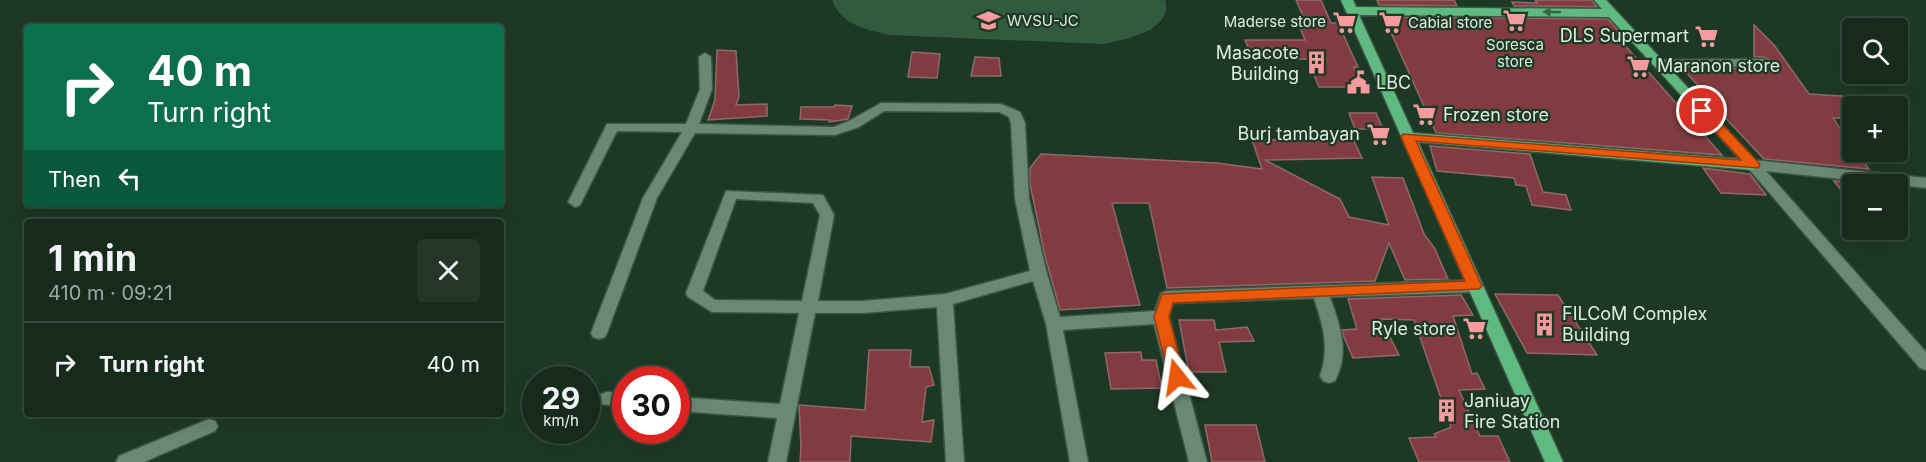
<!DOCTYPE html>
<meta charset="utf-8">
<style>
:root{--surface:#162b1c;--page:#233729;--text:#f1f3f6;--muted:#9ea7a3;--line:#35473b}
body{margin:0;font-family:Inter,sans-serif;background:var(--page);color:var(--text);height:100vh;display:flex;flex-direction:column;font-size:22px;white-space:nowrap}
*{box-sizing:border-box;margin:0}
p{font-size:20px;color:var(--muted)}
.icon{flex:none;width:33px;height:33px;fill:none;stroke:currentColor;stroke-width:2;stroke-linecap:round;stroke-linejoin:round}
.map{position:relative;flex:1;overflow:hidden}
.side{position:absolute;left:24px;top:219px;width:480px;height:198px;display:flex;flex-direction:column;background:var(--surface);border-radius:6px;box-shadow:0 6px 24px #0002,0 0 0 2px var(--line)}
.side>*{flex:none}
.top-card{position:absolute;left:24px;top:24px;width:480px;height:183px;border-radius:6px;box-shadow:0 6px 24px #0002,0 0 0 2px var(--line);background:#0b6e4f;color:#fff;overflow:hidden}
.fabs{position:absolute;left:1842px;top:18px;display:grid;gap:12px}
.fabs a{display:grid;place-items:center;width:66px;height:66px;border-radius:6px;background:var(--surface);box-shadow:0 6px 24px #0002,0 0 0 2px var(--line);font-size:30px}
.speed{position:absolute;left:522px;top:366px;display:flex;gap:12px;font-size:30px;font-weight:700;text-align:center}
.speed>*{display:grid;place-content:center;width:78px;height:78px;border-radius:50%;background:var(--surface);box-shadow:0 6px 24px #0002,0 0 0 2px var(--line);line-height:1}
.speed small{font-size:15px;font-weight:400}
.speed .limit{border:9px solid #d22;background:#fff;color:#111}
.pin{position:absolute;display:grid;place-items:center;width:51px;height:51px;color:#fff;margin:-26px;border:3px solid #fff;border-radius:50%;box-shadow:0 2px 6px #0007}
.me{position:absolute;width:66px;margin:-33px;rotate:345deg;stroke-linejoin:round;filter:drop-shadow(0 0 4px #0008)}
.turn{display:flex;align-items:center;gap:21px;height:126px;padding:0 24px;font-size:27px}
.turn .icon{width:78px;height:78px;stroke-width:2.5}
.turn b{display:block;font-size:42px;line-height:51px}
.then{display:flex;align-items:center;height:57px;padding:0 24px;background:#0003;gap:12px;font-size:22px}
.round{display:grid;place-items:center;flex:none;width:63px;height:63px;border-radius:6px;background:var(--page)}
.overview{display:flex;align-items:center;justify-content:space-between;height:102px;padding:0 24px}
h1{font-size:36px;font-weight:700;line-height:45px}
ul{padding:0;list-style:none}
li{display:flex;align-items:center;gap:18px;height:84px;padding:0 24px;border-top:2px solid var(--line)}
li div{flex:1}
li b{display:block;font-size:22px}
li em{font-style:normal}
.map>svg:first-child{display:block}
.green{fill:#325a3f}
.building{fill:#823c41;stroke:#8f696a;stroke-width:1.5}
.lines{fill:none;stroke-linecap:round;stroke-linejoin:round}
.minor-casing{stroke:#3c5545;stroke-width:3}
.major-casing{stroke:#3c5545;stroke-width:3}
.minor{fill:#6a8972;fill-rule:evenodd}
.major{fill:#5fba7f;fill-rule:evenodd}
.oneway{fill:#346644}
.route{fill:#ea580c;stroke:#983908;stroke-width:1.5}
.labels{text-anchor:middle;stroke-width:4.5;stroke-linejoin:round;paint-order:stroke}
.far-poi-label{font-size:15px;fill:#dcede0;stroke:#1d3925;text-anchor:start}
.poi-label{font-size:18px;fill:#dcede0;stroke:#1d3925;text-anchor:start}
</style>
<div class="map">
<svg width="1926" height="462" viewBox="0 0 1926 462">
<rect width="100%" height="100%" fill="#1d3925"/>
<path class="green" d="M832 0H1165C1174 31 1123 40 1103 44L890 35C867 30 841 25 832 0Z"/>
<path class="building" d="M1296 0H1321L1331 23H1338L1358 67H1354L1364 87H1319L1307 59H1267L1265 53 1251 54 1245 40H1305L1298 23H1306Z
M1377 0H1454L1457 6 1379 5Z
M1535 0H1592L1597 7 1514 6 1512 2 1537 3Z
M1384 17 1608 19 1629 42H1622L1722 155 1436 133Z
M1754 25 1774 45 1809 94 1842 96 1852 108V118H1833L1852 146V152H1857L1869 169 1764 159 1699 90H1702L1684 70 1770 67 1771 61 1764 57H1754Z
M717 50 736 51 739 97 736 105 767 104V116L708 120 715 100Z
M912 52 940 54 937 78 908 77Z
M975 57 999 58 1001 76H971Z
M835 105 852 106 848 119 829 122 830 120 800 119 801 107H834Z
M1349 113H1376L1383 129H1355Z
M1353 139 1362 158 1265 160 1340 199 1349 217 1389 225 1372 177 1403 178 1424 234 1435 249 1448 279 1405 280 1389 243 1375 281 1167 288 1149 203H1112L1140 305 1060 310 1045 256 1030 184V168L1041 154 1217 163 1262 169 1252 140Z
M1430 146 1530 154 1543 192 1566 195 1571 210 1532 205 1526 186 1516 185 1514 178 1437 171Z
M1703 168 1750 174 1766 195 1721 193Z
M1834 181 1852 182V204Z
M1495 294 1558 295 1597 355 1527 353Z
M1461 295 1473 315 1453 316 1472 374 1477 373 1485 389 1459 390 1480 436H1498L1510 462H1419L1409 438 1436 437 1434 434 1451 427 1414 320 1381 319 1399 355 1353 358 1343 335 1342 330 1357 329 1348 299Z
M1179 320H1214L1216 330 1247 327 1254 341 1219 342 1226 372H1189Z
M869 350H911L910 367H929L934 385 926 387 922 422 934 420 931 442 851 436 850 462H800L801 448 799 405 865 410Z
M1141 352 1142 360H1156L1162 388 1111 389 1105 353Z
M1205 425H1256L1265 462H1212Z"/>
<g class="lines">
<defs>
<path id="minor" d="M705 53 711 57 712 89 699 124 834 127 849 121 881 103 1001 104 1020 112 1025 123 1029 199 1047 274 1060 317 1155 311 1161 293 1167 291 1474 280 1480 282 1482 286 1480 290 1474 292 1330 297C1340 326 1350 352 1335 381L1329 383 1323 381 1320 376C1330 347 1323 326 1314 298L1173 303 1169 317 1207 462H1189L1154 324 1063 330 1088 462H1070L1046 324 1033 281 953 304 964 462H946L937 307 863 313H815L786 462H768L777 418 676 411V397L780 404 799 313 712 312 688 297 686 293 726 191 823 195 834 215 818 301H863L945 294 1030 271 1015 199 1011 123 1009 117 999 112 884 111 859 127 835 135 695 133 657 198 607 333 605 337 599 339 593 337 591 333 643 198 682 132 617 131 580 205 575 207 568 202 607 124H686L700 89 699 57ZM736 199 813 203 820 215 802 301 715 300 703 291Z
M1764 59 1770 63 1768 66 1659 68 1653 64 1659 60Z
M1753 160 1926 178V188L1766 171 1926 352V370L1920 368 1748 168 1746 165Z
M607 392 626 393V407L601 404 598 399 601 394Z
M209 419 215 421 218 426 215 431 144 462H116L119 456Z"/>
<path id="major" d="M1341 0H1353L1356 7 1602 9 1594 0H1606L1760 165 1753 170 1418 142 1563 462H1545ZM1359 15 1609 17 1740 159 1413 133Z"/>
</defs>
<use href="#minor" class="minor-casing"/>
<use href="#major" class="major-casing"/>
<use href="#minor" class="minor"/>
<use href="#major" class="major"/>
</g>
<defs><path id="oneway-solid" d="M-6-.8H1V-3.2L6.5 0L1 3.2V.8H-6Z" transform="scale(1.5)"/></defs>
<use class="oneway" href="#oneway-solid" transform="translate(1552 12) rotate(-179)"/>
<path class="route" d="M1702 107 1707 108 1758 162 1760 165 1758 168 1416 141 1482 286 1479 289 1173 303 1169 317 1185 377 1183 382 1177 384 1172 382 1169 377 1154 317 1162 294 1465 281 1401 137 1403 134 1741 160 1698 113 1696 111Z"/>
<defs>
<symbol id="university-bare" viewBox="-9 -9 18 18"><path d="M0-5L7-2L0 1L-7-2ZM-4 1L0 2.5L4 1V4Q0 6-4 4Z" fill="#f59b9e" stroke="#1d3925" stroke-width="2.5" paint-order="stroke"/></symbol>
<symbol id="supermarket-bare" viewBox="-9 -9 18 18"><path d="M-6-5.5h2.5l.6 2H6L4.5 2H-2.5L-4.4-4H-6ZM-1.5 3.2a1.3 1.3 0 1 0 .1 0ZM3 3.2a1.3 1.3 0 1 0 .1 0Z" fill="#f59b9e" stroke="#1d3925" stroke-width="2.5" paint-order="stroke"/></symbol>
<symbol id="building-bare" viewBox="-9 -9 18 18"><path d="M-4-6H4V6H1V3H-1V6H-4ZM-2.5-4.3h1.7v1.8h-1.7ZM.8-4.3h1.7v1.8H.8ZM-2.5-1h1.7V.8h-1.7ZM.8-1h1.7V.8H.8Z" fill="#f59b9e" stroke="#1d3925" stroke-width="2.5" paint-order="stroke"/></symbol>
<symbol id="civic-bare" viewBox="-9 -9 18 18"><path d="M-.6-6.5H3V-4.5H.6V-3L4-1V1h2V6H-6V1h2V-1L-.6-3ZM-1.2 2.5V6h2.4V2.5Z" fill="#f59b9e" stroke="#1d3925" stroke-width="2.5" paint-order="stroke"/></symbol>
</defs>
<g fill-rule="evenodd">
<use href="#university-bare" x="972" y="4" width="33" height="33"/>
<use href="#supermarket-bare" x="1498" y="4" width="33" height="33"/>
<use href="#supermarket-bare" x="1328" y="6" width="33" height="33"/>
<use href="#supermarket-bare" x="1374" y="6" width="33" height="33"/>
<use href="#supermarket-bare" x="1690" y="20" width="33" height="33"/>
<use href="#building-bare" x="1300" y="46" width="33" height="33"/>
<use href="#supermarket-bare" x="1622" y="50" width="33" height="33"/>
<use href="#civic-bare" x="1342" y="66" width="33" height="33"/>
<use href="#supermarket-bare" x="1408" y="98" width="33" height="33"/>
<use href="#supermarket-bare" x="1362" y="118" width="33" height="33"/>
<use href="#building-bare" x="1528" y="308" width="33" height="33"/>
<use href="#supermarket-bare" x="1458" y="312" width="33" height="33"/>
<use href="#building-bare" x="1430" y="394" width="33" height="33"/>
</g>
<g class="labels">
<g class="far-poi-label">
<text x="1007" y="26">WVSU-JC</text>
<text x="1326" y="27" text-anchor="end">Maderse store</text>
<text x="1408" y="28">Cabial store</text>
<text x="1515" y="50" text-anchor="middle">Soresca<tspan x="1515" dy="17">store</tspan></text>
</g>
<g class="poi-label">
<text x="1689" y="42" text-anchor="end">DLS Supermart</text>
<text x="1299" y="59" text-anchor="end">Masacote<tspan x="1299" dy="21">Building</tspan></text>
<text x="1657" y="72">Maranon store</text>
<text x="1376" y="89">LBC</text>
<text x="1443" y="121">Frozen store</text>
<text x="1360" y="140" text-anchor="end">Burj tambayan</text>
<text x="1562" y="320">FILCoM Complex<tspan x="1562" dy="21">Building</tspan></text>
<text x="1456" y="335" text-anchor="end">Ryle store</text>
<text x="1464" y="407">Janiuay<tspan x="1464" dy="21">Fire Station</tspan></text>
</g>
</g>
</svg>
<div class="fabs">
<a><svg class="icon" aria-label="search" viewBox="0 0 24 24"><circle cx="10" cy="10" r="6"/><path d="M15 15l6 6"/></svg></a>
<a>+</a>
<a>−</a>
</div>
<div class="speed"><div>29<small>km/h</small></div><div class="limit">30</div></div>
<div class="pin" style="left:1702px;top:111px;background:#d93025"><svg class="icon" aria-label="arrive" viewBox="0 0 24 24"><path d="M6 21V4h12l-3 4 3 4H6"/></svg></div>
<svg class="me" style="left:1177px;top:377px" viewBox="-20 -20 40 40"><path d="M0-17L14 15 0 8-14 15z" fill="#ea580c" stroke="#fff" stroke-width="4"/></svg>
<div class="top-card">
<div class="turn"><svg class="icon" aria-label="right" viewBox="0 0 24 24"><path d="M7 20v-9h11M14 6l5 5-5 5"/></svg><div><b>40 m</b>Turn right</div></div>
<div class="then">Then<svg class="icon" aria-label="left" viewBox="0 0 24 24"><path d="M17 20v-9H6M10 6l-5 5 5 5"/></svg></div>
</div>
<section class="side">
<div class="overview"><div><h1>1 min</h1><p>410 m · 09:21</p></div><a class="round"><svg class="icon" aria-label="close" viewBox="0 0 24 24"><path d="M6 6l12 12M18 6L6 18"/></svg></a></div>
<ul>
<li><svg class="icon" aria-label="right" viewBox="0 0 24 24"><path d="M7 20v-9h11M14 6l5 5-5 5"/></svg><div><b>Turn right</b></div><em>40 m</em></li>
</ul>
</section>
</div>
